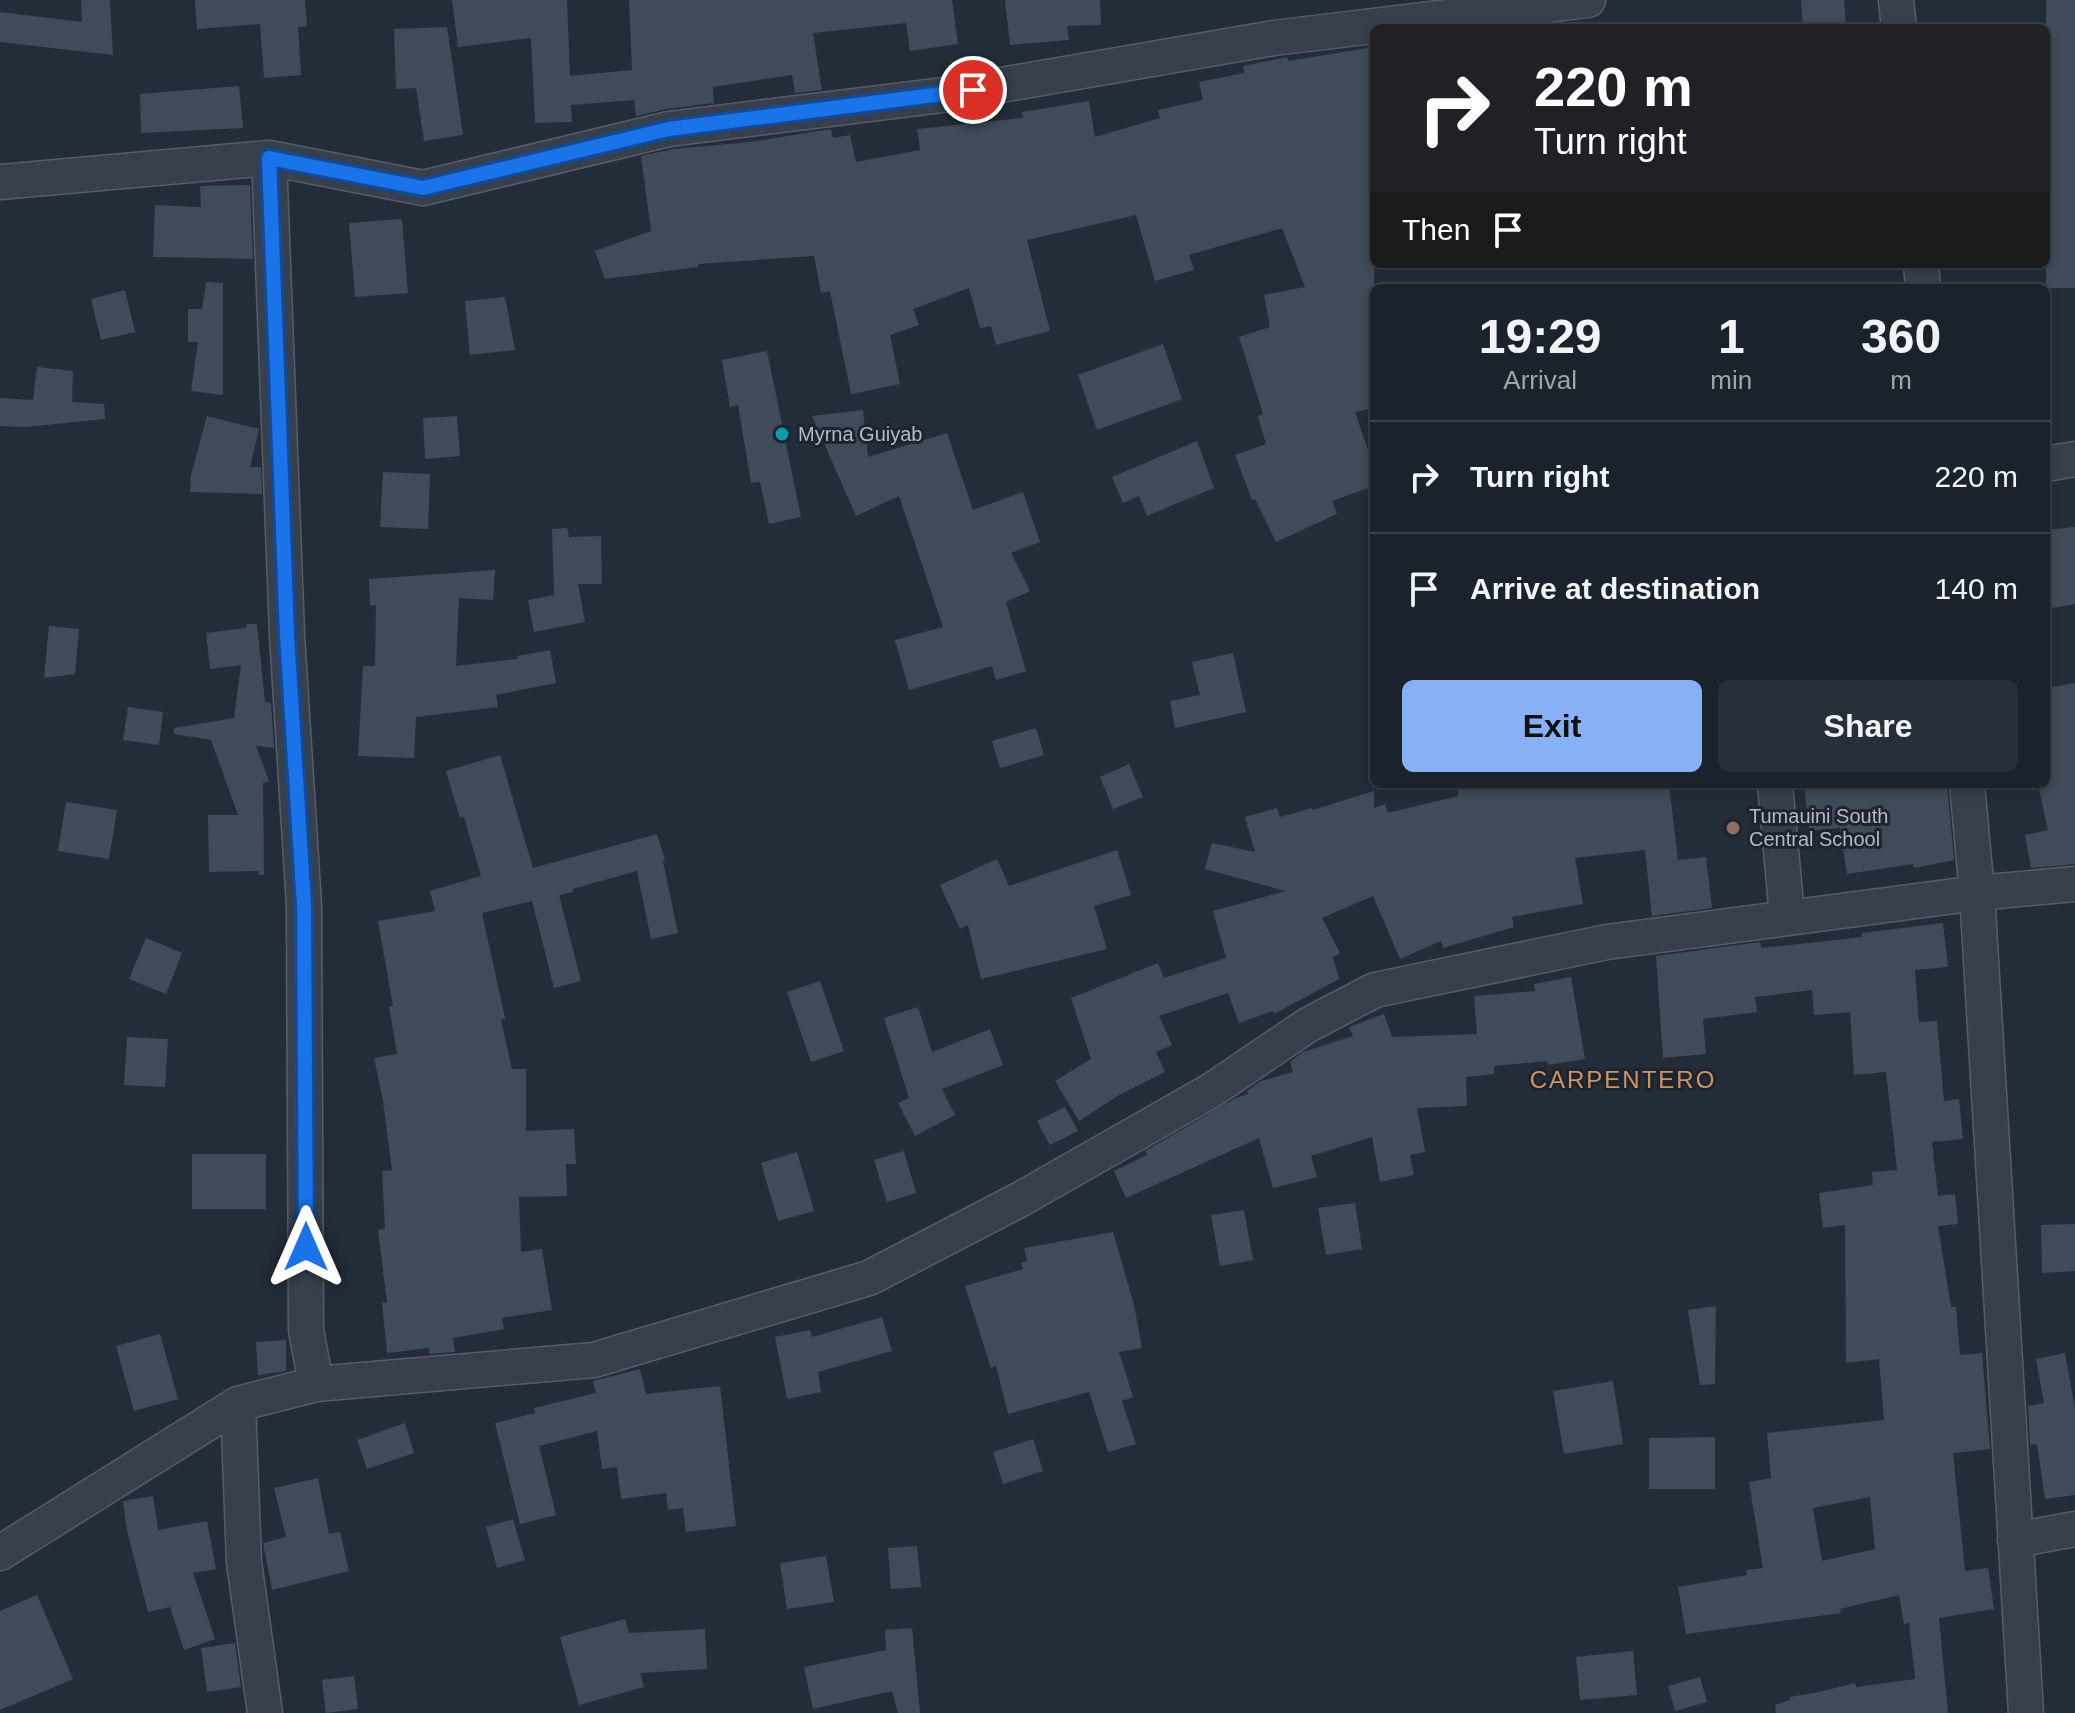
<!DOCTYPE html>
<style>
:root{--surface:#1a222c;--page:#272f38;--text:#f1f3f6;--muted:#9fa4a9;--line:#383f48;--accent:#88b1f5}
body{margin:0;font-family:Arial,sans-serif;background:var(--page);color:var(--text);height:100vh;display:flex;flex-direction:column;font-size:30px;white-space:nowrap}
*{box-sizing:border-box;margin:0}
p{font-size:26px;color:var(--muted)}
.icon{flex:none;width:44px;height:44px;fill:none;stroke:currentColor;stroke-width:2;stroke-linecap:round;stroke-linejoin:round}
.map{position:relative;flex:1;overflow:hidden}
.details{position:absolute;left:1370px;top:284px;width:680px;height:504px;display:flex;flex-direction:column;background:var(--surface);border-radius:12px;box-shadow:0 4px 12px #0003,0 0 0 2px var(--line)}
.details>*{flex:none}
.guide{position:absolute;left:1370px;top:24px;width:680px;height:244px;border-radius:12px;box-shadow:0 4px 12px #0003,0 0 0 2px var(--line);background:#202124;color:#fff;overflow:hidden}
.pin{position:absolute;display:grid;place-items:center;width:68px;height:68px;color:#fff;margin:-34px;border:4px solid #fff;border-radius:50%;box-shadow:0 2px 8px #0007}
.me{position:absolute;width:88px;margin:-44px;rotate:0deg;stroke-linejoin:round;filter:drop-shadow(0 0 6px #0008)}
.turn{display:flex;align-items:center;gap:28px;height:168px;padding:0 32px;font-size:36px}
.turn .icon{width:104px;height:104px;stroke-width:2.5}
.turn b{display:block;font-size:56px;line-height:68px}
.then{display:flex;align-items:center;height:76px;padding:0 32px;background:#0003;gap:16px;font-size:30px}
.eta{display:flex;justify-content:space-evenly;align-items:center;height:136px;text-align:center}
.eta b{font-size:48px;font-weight:700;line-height:56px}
.button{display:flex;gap:16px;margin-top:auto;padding:16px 32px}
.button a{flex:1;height:92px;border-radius:12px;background:var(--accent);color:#111;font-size:32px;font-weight:700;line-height:92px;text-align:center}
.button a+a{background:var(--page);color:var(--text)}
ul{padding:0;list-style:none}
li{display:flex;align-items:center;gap:24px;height:112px;padding:0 32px;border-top:2px solid var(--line)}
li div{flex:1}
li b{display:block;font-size:30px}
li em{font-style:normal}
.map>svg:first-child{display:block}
.building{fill:#3f4b59;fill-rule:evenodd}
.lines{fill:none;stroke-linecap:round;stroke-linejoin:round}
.minor-casing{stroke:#555d69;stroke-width:37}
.minor{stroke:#363f4b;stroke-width:34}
.route-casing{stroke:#114b97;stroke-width:20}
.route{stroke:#1a73e8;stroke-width:14}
.culture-dot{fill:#0f9aa8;stroke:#1c242f;stroke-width:3}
.education-dot{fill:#8d6e63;stroke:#1c242f;stroke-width:3}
.labels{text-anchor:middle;stroke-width:6;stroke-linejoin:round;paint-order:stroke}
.poi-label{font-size:20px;fill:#b2bac6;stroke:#1c242f;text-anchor:start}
.quarter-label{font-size:24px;letter-spacing:2px;fill:#d19362;stroke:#1c242f}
</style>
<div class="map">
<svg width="2075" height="1713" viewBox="0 0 2075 1713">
<rect width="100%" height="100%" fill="#232d3a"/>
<path class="building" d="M81 0H110L113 55 0 42V12L82 22Z
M195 0H305L307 26 298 27 301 75 264 78 260 24 197 29Z
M452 0H567L570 76 632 70 629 0H952L958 44 910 51 906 23 813 33 822 90 795 93 792 75 713 87 714 103 666 109 636 116 634 100 571 105 572 122 535 123 531 38 458 47Z
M1005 0H1100L1101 25 1067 26 1069 40 1010 45Z
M1801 0H1844L1846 28H1803Z
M2046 0H2075V288H2046Z
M447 27 463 135 424 141 416 88 396 89 394 29Z
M1368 48 1372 73H1374V408L1355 412 1374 468V486L1332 501 1337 514 1276 542 1255 499 1252 500 1235 455 1266 444 1258 416 1263 414 1239 337 1270 327 1264 295 1305 287 1282 228 1189 255 1194 270 1155 281 1136 215 1027 240 1050 331 996 345 991 326 980 328 969 288 913 309 919 325 890 335 900 384 851 394 830 291 821 293 814 256 698 264V267L605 279 595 251 651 231 641 156 673 149 750 142 831 129 833 138 850 135 856 162 920 150 917 129 1023 118 1022 112 1089 101 1095 137 1160 118 1158 110 1203 100 1199 82 1244 73 1243 66 1287 57 1288 61Z
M239 86 243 128 141 133 140 94Z
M250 185 253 259 153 257 155 205 201 207 200 186Z
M402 219 408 293 355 297 349 223Z
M206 282 223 283V395L191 391 198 342H188V309H202Z
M125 290 135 332 101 340 91 299Z
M505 297 515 350 470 355 465 301Z
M1163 344 1182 399 1097 430 1078 375Z
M767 351 801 517 769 524 760 482 751 483 738 405 730 407 722 360Z
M37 367 73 371 72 402 104 404 105 419 25 427 0 426V398L33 400Z
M863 410 868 457 947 433 973 510 1023 492 1040 542 1011 553 1030 591 1006 602 1026 671 996 680 992 666 909 690 895 640 943 627 899 496 856 516 812 416Z
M207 416 259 429 250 467H261L262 494 190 492 191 475Z
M457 416 460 456 425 459 423 418Z
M1197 441 1214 488 1147 516 1139 496 1123 503 1112 477Z
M383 472 430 474 428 529 380 527Z
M2075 527V604L2046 609V530Z
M567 528 569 537 601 536 602 584H578L585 622 534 632 528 600 554 595 552 529Z
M495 570 493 600 459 598 456 666 517 659V656L550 650 556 683 496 695 498 707 416 717 414 758 358 756 363 666H375L376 605 370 606 369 579Z
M247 624H257L265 702 271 703 274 746V748L256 746 269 781 263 783 264 875H259L258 871 209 872 208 815H238L211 740 174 734V728L234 718 241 665 210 669 206 633 246 628Z
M49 626 79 629 75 674 44 678Z
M1233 653 1246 712 1175 728 1170 701 1200 695 1192 662Z
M2075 683V864L2031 868 2025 835 2048 830 2038 784H2046V688Z
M128 707 163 712 159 745 123 740Z
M1036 728 1044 755 1000 768 992 741Z
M500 755 533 868 657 834 665 860 663 861 678 933 651 939 637 871 572 889 573 892 559 895 581 981 554 988 532 901 482 913 505 1018 501 1020 512 1069H526V1131L574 1129 576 1164H566L567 1196 519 1197 521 1252 542 1249 552 1310 502 1318 504 1329 453 1338 455 1352 429 1354V1348L387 1353 382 1303H387L378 1230 385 1229 382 1171 392 1170 383 1101 374 1058 397 1054 389 1006H393L378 921 435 911 430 891 481 876 464 817 460 818 446 771Z
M1129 764 1143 797 1113 809 1100 777Z
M1457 784H1669L1678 860 1706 857 1712 908 1652 916 1645 850 1575 858 1583 904 1512 917 1514 927 1443 948 1441 941 1400 959 1373 896 1322 918 1340 953 1333 957 1339 979 1274 1014 1273 1011 1239 1023 1228 993 1159 1016 1172 1045 1156 1052 1165 1072 1119 1095 1079 1121 1055 1081 1091 1059 1071 998 1158 963 1164 978 1226 958 1213 911 1286 891 1205 869 1212 843 1255 852 1245 817 1277 808 1280 817 1312 808 1313 810 1374 791V808L1385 804 1388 813 1458 796Z
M1804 784H1947L1954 860 1914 868 1913 864 1847 874 1840 828 1809 831Z
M66 802 117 810 109 859 58 851Z
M1117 850 1131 895 1094 906 1107 949 981 979 968 925 960 929 940 885 997 859 1009 886Z
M1943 923 1948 967 1915 970 1919 1022 1937 1021 1944 1101 1959 1099 1963 1139 1932 1142 1938 1196 1955 1194 1958 1224 1938 1226 1951 1307H1956L1960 1355 1982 1353 1990 1449 1953 1453 1965 1571 1988 1568 1994 1609 1939 1618 1948 1713H1776L1775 1705 1790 1700V1697L1819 1692 1855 1683 1856 1687 1915 1679 1909 1623 1904 1624 1899 1595 1840 1609 1841 1613 1686 1634 1678 1587 1747 1575 1746 1570 1763 1568 1749 1482 1771 1478 1767 1433 1884 1420 1879 1359 1846 1363 1845 1225 1823 1228 1819 1193 1873 1185 1872 1172 1897 1170 1886 1072 1854 1075 1850 1012 1814 1015 1812 990 1755 997 1757 1012 1703 1019 1706 1054 1663 1058 1656 956 1760 942 1761 948 1862 937V933ZM1870 1497 1875 1549 1822 1561 1813 1508Z
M146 938 182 953 166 994 129 979Z
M1571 977 1585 1059 1548 1065 1547 1061 1494 1066V1074L1466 1077 1467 1106 1417 1108 1425 1152 1410 1155 1414 1175 1380 1182 1372 1137 1311 1156 1317 1177 1273 1188 1259 1138 1126 1198 1114 1171 1147 1155 1145 1151 1236 1098 1248 1094 1247 1091 1261 1081 1293 1072 1290 1062 1303 1052 1353 1036 1349 1027 1384 1014 1392 1037 1477 1034 1474 996 1535 991 1534 984Z
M820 981 844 1051 811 1062 787 992Z
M918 1007 932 1052 990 1029 1003 1065 942 1089 955 1115 915 1136 898 1103 909 1098 884 1018Z
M127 1037 168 1039 165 1087 124 1085Z
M1065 1107 1078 1131 1050 1145 1037 1121Z
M904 1151 916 1193 887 1202 874 1160Z
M797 1152 814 1211 778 1221 761 1163Z
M192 1154H266V1209H192Z
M1355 1203 1362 1249 1326 1255 1318 1208Z
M1244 1210 1253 1260 1220 1266 1211 1215Z
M2075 1224V1271L2042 1273 2041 1225Z
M1113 1232 1134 1305 1142 1348 1119 1352 1133 1397 1122 1401 1136 1444 1108 1452 1089 1392 1008 1414 996 1366 991 1368 965 1286 1023 1269 1021 1263 1027 1261 1024 1248Z
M1716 1306 1715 1384 1700 1385 1688 1310Z
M882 1317 892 1351 818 1372 821 1392 787 1399 775 1337 810 1330 812 1337Z
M160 1334 178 1399 134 1411 116 1346Z
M286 1340V1371L258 1375 256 1342Z
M2065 1353 2075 1409V1495L2045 1499 2037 1444 2030 1445 2028 1406 2044 1403 2036 1359Z
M640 1369 646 1394 720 1386 736 1526 686 1532 683 1508 668 1510 666 1493 621 1499 617 1467 602 1469 597 1431 539 1446 556 1515 520 1524 495 1423 535 1413 534 1408 596 1393 593 1381Z
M1613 1381 1623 1444 1564 1454 1553 1391Z
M405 1423 414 1453 367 1469 357 1440Z
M1715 1437V1489H1649V1438Z
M1033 1439 1043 1471 1003 1484 993 1452Z
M318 1478 329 1534 340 1532 349 1571 272 1590 263 1543 286 1537 274 1488Z
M153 1496 158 1530 207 1521 216 1569 193 1573 215 1639 184 1650 170 1607 148 1612 127 1531 123 1501Z
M513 1519 525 1560 497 1568 486 1527Z
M917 1546 921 1587 891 1589 888 1548Z
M826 1556 834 1602 787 1609 780 1563Z
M37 1595 73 1679 0 1710V1611Z
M625 1619 629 1633 705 1629 707 1669 640 1673 644 1687 579 1705 560 1637Z
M912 1628 920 1713H898L892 1691 813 1709 804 1667 886 1650 885 1630Z
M235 1643 241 1687 207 1692 201 1648Z
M1633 1651 1637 1695 1580 1700 1576 1657Z
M354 1676 358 1709 326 1713 322 1680Z
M1700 1677 1707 1702 1675 1711 1668 1686Z"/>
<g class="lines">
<defs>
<path id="minor" d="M1896 0 1899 28
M269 158 287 635 304 906 306 1330 316 1384
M0 182 269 158 423 188 669 129 943 95 1274 38 1588 0
M1921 264 1923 288
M2046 464 2075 459
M1775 784 1787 916
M1967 784 1977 893 2026 1713
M238 1404 244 1562 265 1713
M2015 1540 2075 1529
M0 1553 238 1404 316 1384 594 1360 869 1278 1021 1199 1212 1090 1308 1025 1375 990 1607 942 1977 893 2075 884"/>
</defs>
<use href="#minor" class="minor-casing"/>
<use href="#minor" class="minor"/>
</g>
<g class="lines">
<defs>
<path id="route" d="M306 1247 304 906 287 635 269 158 423 188 669 129 973 90"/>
</defs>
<use href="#route" class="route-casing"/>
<use href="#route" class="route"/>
</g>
<circle class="culture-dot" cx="782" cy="434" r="8"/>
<circle class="education-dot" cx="1733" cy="828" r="8"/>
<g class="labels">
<g class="poi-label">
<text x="798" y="441">Myrna Guiyab</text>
<text x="1749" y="823">Tumauini South<tspan x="1749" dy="23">Central School</tspan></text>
</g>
<g class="quarter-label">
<text x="1623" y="1088">CARPENTERO</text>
</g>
</g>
</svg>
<div class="pin" style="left:973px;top:90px;background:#d93025"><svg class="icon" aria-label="arrive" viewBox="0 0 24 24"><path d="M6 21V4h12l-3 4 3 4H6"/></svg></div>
<svg class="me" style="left:306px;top:1247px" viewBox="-20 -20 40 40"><path d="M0-17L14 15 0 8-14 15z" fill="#1a73e8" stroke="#fff" stroke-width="4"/></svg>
<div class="guide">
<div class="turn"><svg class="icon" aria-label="right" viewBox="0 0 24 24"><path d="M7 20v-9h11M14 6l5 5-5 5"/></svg><div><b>220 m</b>Turn right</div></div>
<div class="then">Then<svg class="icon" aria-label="arrive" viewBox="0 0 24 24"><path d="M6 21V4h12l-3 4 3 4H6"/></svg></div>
</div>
<section class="details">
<div class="eta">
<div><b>19:29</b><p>Arrival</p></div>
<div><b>1</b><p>min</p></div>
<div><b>360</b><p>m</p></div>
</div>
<ul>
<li><svg class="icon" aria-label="right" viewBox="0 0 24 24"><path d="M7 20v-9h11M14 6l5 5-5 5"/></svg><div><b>Turn right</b></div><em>220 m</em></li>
<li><svg class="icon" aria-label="arrive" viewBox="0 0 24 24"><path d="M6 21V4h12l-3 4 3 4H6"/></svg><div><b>Arrive at destination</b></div><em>140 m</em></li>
</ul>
<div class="button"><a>Exit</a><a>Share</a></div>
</section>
</div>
